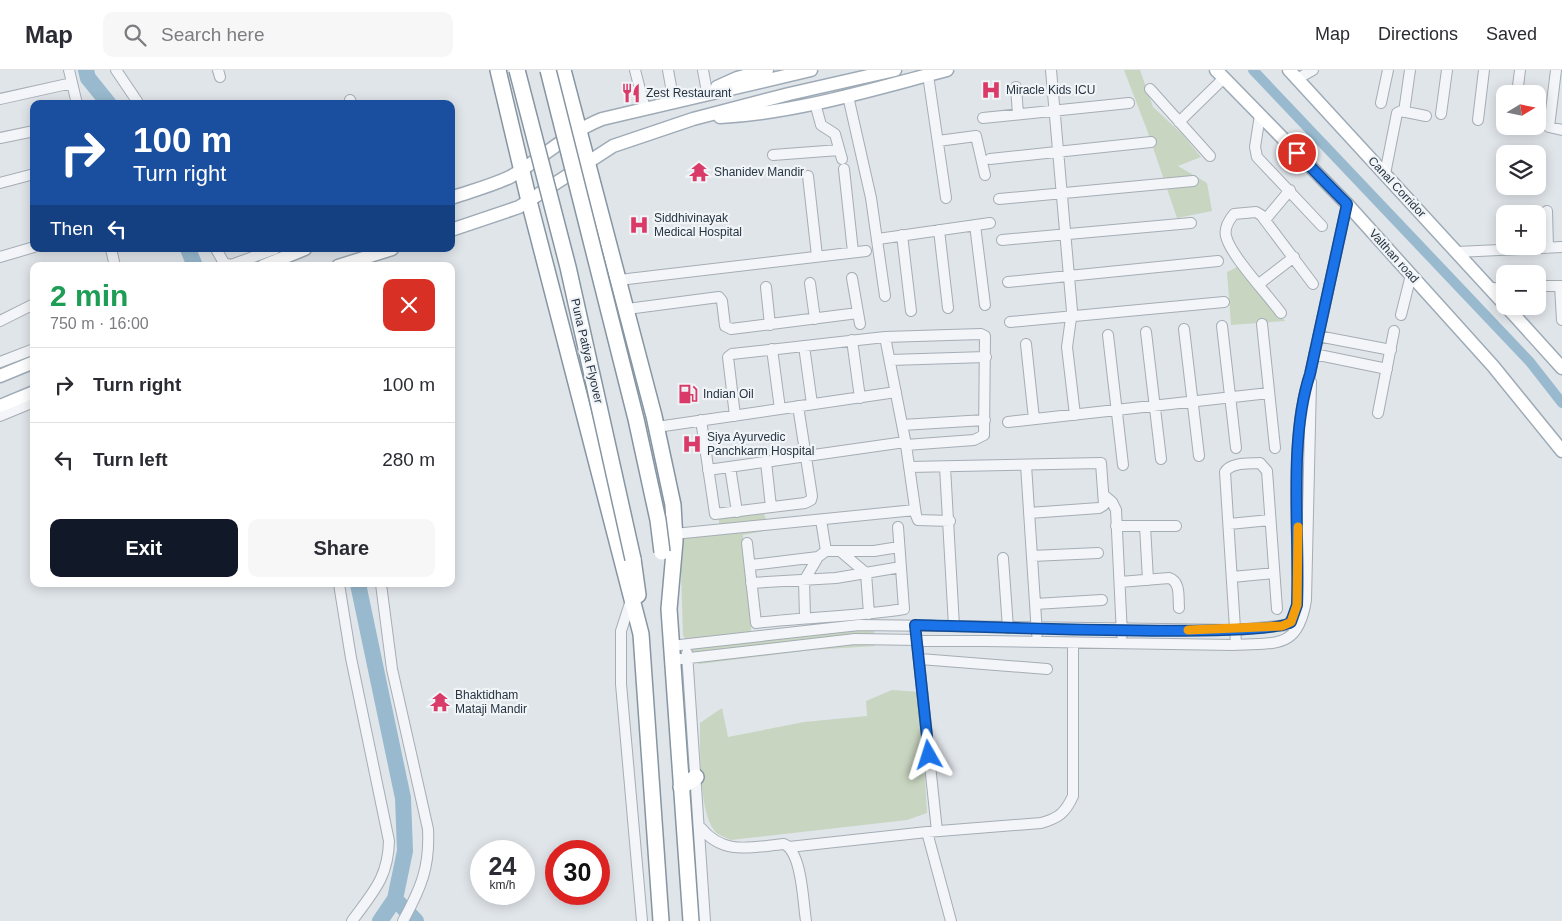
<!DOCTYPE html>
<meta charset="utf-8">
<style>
:root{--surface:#fff;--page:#f7f7f7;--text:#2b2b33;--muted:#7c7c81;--line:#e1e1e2;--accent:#111827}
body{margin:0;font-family:Arial,sans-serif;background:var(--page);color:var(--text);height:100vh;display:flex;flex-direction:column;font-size:19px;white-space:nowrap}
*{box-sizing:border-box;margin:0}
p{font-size:16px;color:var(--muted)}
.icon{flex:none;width:28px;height:28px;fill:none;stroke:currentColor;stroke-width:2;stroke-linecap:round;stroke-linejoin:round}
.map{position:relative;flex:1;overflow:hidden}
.panel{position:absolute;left:30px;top:192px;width:425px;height:325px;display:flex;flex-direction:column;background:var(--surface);border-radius:10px;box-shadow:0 2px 12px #0003}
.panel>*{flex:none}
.guide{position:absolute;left:30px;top:30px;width:425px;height:152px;border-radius:10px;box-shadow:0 2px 12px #0003;background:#1a4fa0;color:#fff;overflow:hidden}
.needle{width:32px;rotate:80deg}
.tools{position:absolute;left:1496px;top:15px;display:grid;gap:10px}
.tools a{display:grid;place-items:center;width:50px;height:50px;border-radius:10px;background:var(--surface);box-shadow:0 2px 12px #0003;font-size:25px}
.speed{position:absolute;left:470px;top:770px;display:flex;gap:10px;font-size:25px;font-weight:700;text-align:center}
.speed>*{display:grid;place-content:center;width:65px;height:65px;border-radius:50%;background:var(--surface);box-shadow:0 2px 12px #0003;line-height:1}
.speed small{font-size:12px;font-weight:400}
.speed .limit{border:8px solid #d22;background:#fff;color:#111}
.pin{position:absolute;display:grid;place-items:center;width:42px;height:42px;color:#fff;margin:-21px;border:2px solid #fff;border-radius:50%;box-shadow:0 1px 5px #0007}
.me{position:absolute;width:55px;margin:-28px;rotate:354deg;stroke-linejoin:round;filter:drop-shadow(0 0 4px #0008)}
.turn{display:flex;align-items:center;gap:18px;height:105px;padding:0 20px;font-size:22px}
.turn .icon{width:65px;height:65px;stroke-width:2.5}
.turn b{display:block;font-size:35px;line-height:42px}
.then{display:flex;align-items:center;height:48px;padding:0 20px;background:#0003;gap:10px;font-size:19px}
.round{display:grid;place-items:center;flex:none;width:52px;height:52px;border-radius:10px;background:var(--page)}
.summary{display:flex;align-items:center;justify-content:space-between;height:85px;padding:0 20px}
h1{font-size:30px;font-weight:800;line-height:38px;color:#1e9e55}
.button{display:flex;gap:10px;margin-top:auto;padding:10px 20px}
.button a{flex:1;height:58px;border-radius:10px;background:var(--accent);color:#fff;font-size:20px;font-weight:800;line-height:58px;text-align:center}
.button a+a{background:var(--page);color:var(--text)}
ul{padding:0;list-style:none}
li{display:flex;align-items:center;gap:15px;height:75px;padding:0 20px;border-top:1px solid var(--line)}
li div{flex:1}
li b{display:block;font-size:19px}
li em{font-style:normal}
header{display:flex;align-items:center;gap:30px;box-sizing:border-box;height:70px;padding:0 25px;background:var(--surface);border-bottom:1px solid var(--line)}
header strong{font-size:24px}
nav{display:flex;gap:28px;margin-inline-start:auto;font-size:18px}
.search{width:350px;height:45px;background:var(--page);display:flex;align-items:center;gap:12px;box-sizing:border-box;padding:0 18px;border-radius:10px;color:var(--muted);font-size:19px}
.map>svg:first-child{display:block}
.green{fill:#c8d5c0}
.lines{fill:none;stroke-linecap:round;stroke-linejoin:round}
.canal{stroke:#98b9ce;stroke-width:10}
.river{stroke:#98b9ce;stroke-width:16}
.minor-casing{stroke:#a5adb5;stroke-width:12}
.major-casing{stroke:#9eabb7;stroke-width:15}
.highway-casing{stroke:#8695a2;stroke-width:18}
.minor{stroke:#f3f5f8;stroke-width:10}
.major{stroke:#fff;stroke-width:12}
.highway{stroke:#fff;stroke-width:15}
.highway-bridge-casing{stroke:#8695a2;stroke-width:18;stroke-linecap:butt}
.highway-bridge{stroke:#fff;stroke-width:15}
.route-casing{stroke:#114b97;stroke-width:12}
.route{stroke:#1a73e8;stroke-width:9}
.slow{stroke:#f59e0b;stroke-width:9}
.labels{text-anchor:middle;stroke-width:4.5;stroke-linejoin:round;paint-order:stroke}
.poi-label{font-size:12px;fill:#273543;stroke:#f0f4f7;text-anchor:start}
.street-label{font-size:12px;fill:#273543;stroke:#f0f4f7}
</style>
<header>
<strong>Map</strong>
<div class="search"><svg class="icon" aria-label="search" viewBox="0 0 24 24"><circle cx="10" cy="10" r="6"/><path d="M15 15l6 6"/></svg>Search here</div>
<nav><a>Map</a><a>Directions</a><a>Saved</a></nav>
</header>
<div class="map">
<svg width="1562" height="851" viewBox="0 0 1562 851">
<rect width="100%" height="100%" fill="#e0e5ea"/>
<path class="green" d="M1124 0H1140L1153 37 1182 64 1201 87 1178 96 1207 113 1212 141 1177 148 1147 60Z
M1241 195 1285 251 1231 255 1227 202Z
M763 441 770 460 743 465 752 571 874 559 875 576 812 580 699 594 683 565 680 468 719 465V448Z
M892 620 920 622 927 743 907 750 731 770C725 767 717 765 714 760 699 741 700 679 700 653L722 638 728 667 804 652 867 646 866 631Z"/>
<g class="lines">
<path class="canal" d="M1253 0 1530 292 1562 333"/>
<path class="river" d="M86 0 88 8 109 34
M188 179 195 196
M358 514 403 728 405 781 395 829 380 851
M395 829 416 851"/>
<defs>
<path id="minor" d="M69 0 77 34
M116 0 139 34
M218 0 220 7
M635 0 645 39
M668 0 674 33
M703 0 707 22
M1051 0 1072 241 1067 277 1075 345
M1556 0 1549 57 1562 60
M928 5 946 128
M1297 9 1313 0
M1016 17 1018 44
M1150 19 1210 86
M1517 24 1520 0
M848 26 871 128 885 226
M0 29 72 13
M350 30 352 34
M815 33 821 55 835 64 842 89
M1381 33 1388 0
M1404 42 1410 0
M1441 44 1447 0
M1260 45 1255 77 1257 87 1322 156
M983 48 1129 33
M1478 50 1484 0
M1179 52 1224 8
M0 68 34 61
M938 71 976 66 985 105
M773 85 839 80
M990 89 1151 72
M844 99 853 182
M1385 104 1397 43 1401 41 1426 46
M808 106 817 186
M0 113 34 104
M999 129 1193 111
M1509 141V144
M1547 141 1548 178
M1265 150 1290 120
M975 155 985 235
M939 160 948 238
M902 165 911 241
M878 169 990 153
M1002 170 1191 153
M111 179 115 196
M216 179 224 193 231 195 275 179
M1457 182 1562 177
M0 187 34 177
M852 208 860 254
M619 210 866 181
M1008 212 1218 191
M810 213 815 249
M1259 214 1294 187
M1538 216H1562
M1560 216 1562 250
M766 217 770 255
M1490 218H1505
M627 239 719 227 722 231 725 256 731 259 858 243
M1281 243C1268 225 1230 185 1226 166 1224 158 1229 150 1234 144L1256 142 1261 145 1313 214
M1401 245 1411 205
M0 251 34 234
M1010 252 1224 232
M1262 254 1275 378
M1222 256 1236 378
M1184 259 1199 386
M1146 262 1161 389
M1108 265 1123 395
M1318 266 1391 280
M885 267 906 375 916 445 918 450 950 451
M852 270 860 328
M1026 274 1034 349
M804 276 812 334
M772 279 780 339
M1314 284 1387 299
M890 290 986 287
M0 292 34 279
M1378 343 1394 261
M0 346 34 332
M735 346 728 287 732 284 885 267 981 264 985 266 984 365 974 370 906 375
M701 350 715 444 805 433 811 430 812 426 798 336
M1008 352 1269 323
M902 355 985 350
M657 357 896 322
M766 392 771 437
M1026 395 1037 564
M730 397 737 442
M909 397 1101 393 1104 435 1099 438 1029 443
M945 397 954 556
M708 400 905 372
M1105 426 1112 432 1116 440 1122 565
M821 450 826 481
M1229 454 1270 450
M1116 456H1176
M1145 456 1148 510
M674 464 915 440
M747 473 756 553C805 547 855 547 904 539L898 457
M840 481 866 503 869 544
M1032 486 1098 483
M1003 488 1008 558
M751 495 818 487 826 481H874L899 477
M1232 507 1274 503
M1120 512 1169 508C1181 512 1178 527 1179 538
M751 513 836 508 901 497
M339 514 351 588 389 771C388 808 373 822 352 851
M381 514 392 599 428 759C430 797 421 818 403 851
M631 530 621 561V614L642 851
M1035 534 1102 530
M805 547 804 511 818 487
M916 563 937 761
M1236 574 1225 402C1231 392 1249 394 1260 393L1267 401 1277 539
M671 576 859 555 1236 560 1288 555 1294 546 1297 535C1300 464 1288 371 1310 304L1347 134
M687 583 705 851
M920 589 1047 599
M672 590 855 569 1233 575C1275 572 1298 581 1306 530L1311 312
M701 758C724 786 751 777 784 774 802 782 803 832 806 851
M927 762 951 851
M789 777 927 762 1041 753C1059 748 1065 743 1073 726V573"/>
<path id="major" d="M1216 0 1347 134 1493 296 1562 381
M1289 0 1505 235
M717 17 737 8 767 0
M720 47C797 43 873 19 947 0
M451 128C471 121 491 116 510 107 542 89 565 64 602 49L811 0
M451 160 519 137 613 76 693 49 789 24 895 0
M263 196 305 179
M338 196 392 179
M1506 236 1562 298
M0 306 34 292
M0 336 34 322"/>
<path id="highway" d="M498 0 529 131 641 564 661 851
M563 0 654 346 673 435 675 471 669 539 691 851
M633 489 638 525
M681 717 696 707"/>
</defs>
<use href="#minor" class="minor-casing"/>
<use href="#major" class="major-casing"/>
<use href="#highway" class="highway-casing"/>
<use href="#minor" class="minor"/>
<use href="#major" class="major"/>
<use href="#highway" class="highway"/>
<defs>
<path id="highway-bridge" d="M517 0 568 197 633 489
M548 0 636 349 658 450 662 482"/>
</defs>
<use href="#highway-bridge" class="highway-bridge-casing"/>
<use href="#highway-bridge" class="highway-bridge"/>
</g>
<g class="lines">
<defs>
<path id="route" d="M929 685 915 555C962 556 1272 569 1291 552L1297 535C1300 463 1288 371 1310 304L1347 134 1297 83"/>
</defs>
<use href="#route" class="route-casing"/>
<use href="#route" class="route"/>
<path class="slow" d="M1188 560 1282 556 1291 552 1297 535 1298 457"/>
</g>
<defs>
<symbol id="hospital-bare" viewBox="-9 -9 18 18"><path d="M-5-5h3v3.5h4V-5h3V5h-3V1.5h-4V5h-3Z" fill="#da3a67" stroke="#f0f4f7" stroke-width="2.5" paint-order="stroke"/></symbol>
<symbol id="restaurant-bare" viewBox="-9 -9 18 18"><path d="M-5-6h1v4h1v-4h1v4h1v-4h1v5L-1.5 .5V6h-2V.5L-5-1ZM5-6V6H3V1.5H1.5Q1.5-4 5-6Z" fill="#da3a67" stroke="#f0f4f7" stroke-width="2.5" paint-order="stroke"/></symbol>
<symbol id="temple-bare" viewBox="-9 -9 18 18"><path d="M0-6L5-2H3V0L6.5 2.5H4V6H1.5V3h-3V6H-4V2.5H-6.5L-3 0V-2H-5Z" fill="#da3a67" stroke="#f0f4f7" stroke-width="2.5" paint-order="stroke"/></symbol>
<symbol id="fuel-bare" viewBox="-9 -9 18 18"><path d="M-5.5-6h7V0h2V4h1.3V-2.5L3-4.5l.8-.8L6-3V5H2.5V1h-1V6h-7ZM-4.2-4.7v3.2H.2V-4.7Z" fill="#da3a67" stroke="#f0f4f7" stroke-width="2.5" paint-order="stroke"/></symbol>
</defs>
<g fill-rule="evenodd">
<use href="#hospital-bare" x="977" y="6" width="28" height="28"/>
<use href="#restaurant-bare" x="617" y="9" width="28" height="28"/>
<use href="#temple-bare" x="685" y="88" width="28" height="28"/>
<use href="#hospital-bare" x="625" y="141" width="28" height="28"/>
<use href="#fuel-bare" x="674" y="310" width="28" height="28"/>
<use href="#hospital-bare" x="678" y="360" width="28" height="28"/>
<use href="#temple-bare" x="426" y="618" width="28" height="28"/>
</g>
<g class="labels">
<g class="poi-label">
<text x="1006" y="24">Miracle Kids ICU</text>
<text x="646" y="27">Zest Restaurant</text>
<text x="714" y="106">Shanidev Mandir</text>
<text x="654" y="152">Siddhivinayak<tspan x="654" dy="14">Medical Hospital</tspan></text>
<text x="703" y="328">Indian Oil</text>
<text x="707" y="371">Siya Ayurvedic<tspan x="707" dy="14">Panchkarm Hospital</tspan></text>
<text x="455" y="629">Bhaktidham<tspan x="455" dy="14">Mataji Mandir</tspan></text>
</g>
<g class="street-label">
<text transform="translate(1397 117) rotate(47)" y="4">Canal Corridor</text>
<text transform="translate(1394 186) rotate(48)" y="4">Valthan road</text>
<text transform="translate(587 281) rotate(77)" y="4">Puna Patiya Flyover</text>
</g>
</g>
</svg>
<div class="tools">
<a><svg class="needle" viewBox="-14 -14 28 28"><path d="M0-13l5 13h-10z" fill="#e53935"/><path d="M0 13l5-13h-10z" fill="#7c7c81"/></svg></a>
<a><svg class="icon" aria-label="layers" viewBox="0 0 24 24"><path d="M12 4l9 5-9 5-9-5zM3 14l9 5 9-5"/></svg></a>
<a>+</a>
<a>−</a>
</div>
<div class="speed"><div>24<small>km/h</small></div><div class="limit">30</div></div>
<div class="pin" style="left:1297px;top:83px;background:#d93025"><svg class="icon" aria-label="arrive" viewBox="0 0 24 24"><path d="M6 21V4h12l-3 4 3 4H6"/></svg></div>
<svg class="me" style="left:929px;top:685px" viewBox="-20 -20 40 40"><path d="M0-17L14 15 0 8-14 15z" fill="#1a73e8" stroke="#fff" stroke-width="4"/></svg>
<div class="guide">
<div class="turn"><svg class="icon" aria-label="right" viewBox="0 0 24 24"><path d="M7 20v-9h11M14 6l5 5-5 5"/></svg><div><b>100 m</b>Turn right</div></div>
<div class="then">Then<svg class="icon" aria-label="left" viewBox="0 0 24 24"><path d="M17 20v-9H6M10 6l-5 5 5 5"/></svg></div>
</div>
<section class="panel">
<div class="summary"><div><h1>2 min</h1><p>750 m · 16:00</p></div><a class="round" style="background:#d93025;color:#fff"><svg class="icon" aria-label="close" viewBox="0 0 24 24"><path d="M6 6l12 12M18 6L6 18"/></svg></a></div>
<ul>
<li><svg class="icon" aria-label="right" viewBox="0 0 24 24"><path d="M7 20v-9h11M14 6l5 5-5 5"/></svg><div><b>Turn right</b></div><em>100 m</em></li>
<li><svg class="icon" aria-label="left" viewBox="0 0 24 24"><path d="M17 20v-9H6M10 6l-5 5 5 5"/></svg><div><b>Turn left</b></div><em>280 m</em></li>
</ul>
<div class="button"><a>Exit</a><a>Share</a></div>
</section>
</div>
